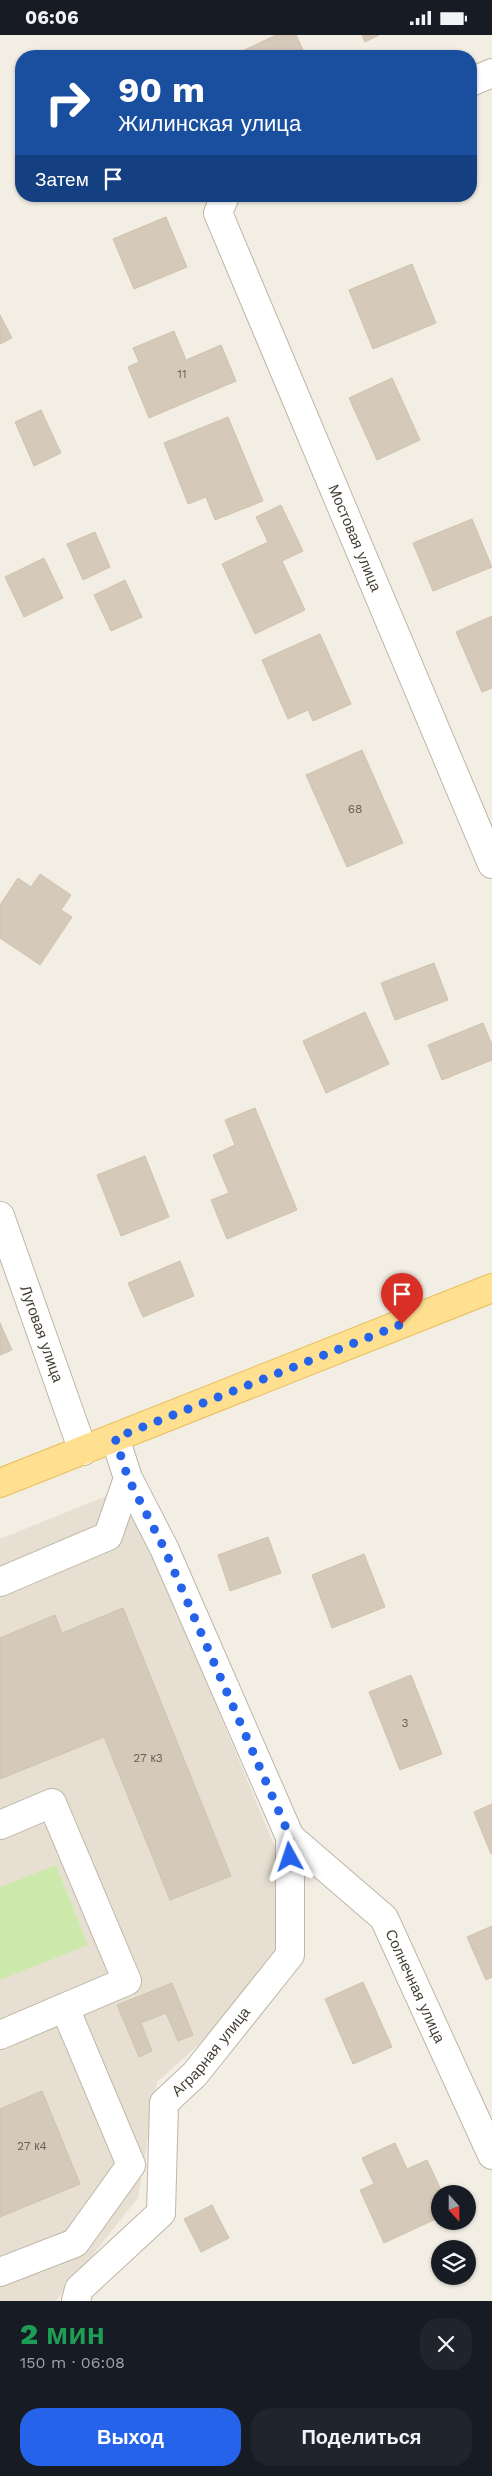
<!DOCTYPE html>
<html lang="ru">
<meta charset="utf-8">
<style>
:root{--surface:#171b24;--page:#20242c;--text:#f1f3f6;--muted:#9ea1a6;--accent:#2563eb}
body{margin:0;font-family:"Work Sans",sans-serif;background:var(--page);color:var(--text);height:100vh;display:flex;flex-direction:column;font-size:19px;white-space:nowrap}
*{box-sizing:border-box;margin:0}
p{font-size:16px;color:var(--muted)}
.icon{flex:none;width:28px;height:28px;fill:none;stroke:currentColor;stroke-width:2;stroke-linecap:round;stroke-linejoin:round}
.map{position:relative;height:2266px;overflow:hidden}
.drawer{display:flex;flex-direction:column;background:var(--surface);flex:1}
.drawer>*{flex:none}
.banner{position:absolute;left:15px;top:15px;width:462px;height:152px;border-radius:20px;box-shadow:0 1px 4px #0004;background:#1a4fa0;color:#fff;overflow:hidden}
.needle{width:32px;rotate:159deg}
.tools{position:absolute;left:431px;top:2150px;display:grid;gap:10px}
.tools a{display:grid;place-items:center;width:45px;height:45px;border-radius:50%;background:var(--surface);box-shadow:0 1px 4px #0004;font-size:25px}
.pin{position:absolute;display:grid;place-items:center;width:42px;height:42px;color:#fff;margin:-51px -21px;border-radius:50% 50% 50% 0;rotate:-45deg;box-shadow:0 0 5px #0007}
.pin .icon{rotate:45deg}
.me{position:absolute;width:55px;margin:-28px;rotate:355deg;stroke-linejoin:round;filter:drop-shadow(0 0 4px #0008)}
.turn{display:flex;align-items:center;gap:18px;height:105px;padding:0 20px;font-size:22px}
.turn .icon{width:65px;height:65px;stroke-width:2.5}
.turn b{display:block;font-size:35px;line-height:42px}
.then{display:flex;align-items:center;height:48px;padding:0 20px;background:#0003;gap:10px;font-size:19px}
.round{display:grid;place-items:center;flex:none;width:52px;height:52px;border-radius:20px;background:var(--page)}
.head{display:flex;align-items:center;justify-content:space-between;height:85px;padding:0 20px}
h1{font-size:30px;font-weight:800;line-height:38px;color:#1e9e55}
.action{display:flex;gap:10px;margin-top:auto;padding:10px 20px}
.action a{flex:1;height:58px;border-radius:20px;background:var(--accent);color:#fff;font-size:20px;font-weight:800;line-height:58px;text-align:center}
.action a+a{background:var(--page);color:var(--text)}
.status{display:flex;justify-content:space-between;align-items:center;height:35px;padding:0 25px;background:var(--surface);direction:ltr}
.status svg{height:14px;fill:currentColor}
.map>svg:first-child{display:block}
.residential{fill:#e7e0d2}
.green{fill:#cde9ab}
.building{fill:#d5cab9;stroke:#d0c2ac}
.lines{fill:none;stroke-linecap:round;stroke-linejoin:round}
.minor-casing{stroke:#beb6a7;stroke-width:30}
.major-casing{stroke:#e8bf5d;stroke-width:30}
.minor{stroke:#fff;stroke-width:28}
.major{stroke:#ffe091;stroke-width:28}
.route{stroke:#2563eb;stroke-width:9;stroke-dasharray:0 16.2}
.labels{text-anchor:middle;stroke-width:4;stroke-linejoin:round;paint-order:stroke}
.number-label{font-size:12px;fill:#696155}
.street-label{font-size:15px;fill:#453e34;stroke:#fff}
</style>
<div class="status"><b>06:06</b><svg viewBox="0 0 49 12"><path d="M0 12V9h3v3zM5 12V6h3v6zM10 12V3h3v9zM15 12V0h3v12zM26 1h20v11H26zM47 4h2v5h-2z"/></svg></div>
<div class="map">
<svg width="492" height="2266" viewBox="0 0 492 2266">
<rect width="100%" height="100%" fill="#f3eee4"/>
<path class="residential" d="M119 1456 157 1528 277 1817 279 1912 223 1988 157 2047 138 2163 56 2266H0V1504Z"/>
<path class="green" d="M56 1830 88 1910 0 1945V1852Z"/>
<path class="building" d="M276 0H296L306 21H232Z
M362 0H379L365 7Z
M166 182 187 232 134 254 113 204Z
M412 229 436 288 373 314 349 255Z
M0 280 12 303 0 309Z
M174 296 186 325 221 310 236 346 149 383 128 332 139 327 133 313Z
M392 343 420 405 377 425 349 363Z
M41 375 61 418 34 431 15 387Z
M228 382 263 466 215 485 206 462 188 469 164 408Z
M281 470 303 516 282 526 305 575 255 599 222 529 268 507 256 482Z
M472 484 492 532 433 556 413 508Z
M95 497 110 532 83 545 67 509Z
M44 523 63 563 24 582 5 542Z
M125 545 142 582 111 596 94 560Z
M492 581V653L482 657 456 597Z
M320 599 351 669 313 686 308 675 288 684 262 625Z
M362 715 403 808 347 832 306 740Z
M40 839 71 860 61 875 72 882 40 930 0 903V870L18 843 31 852Z
M434 928 448 965 395 985 381 948Z
M365 977 389 1029 326 1058 303 1006Z
M483 988 492 1010V1025L442 1045 428 1010Z
M255 1073 297 1175 227 1204 211 1165 229 1158 213 1120 235 1110 225 1085Z
M145 1121 169 1182 121 1201 97 1140Z
M180 1226 194 1261 143 1282 128 1248Z
M0 1288 12 1315 0 1320Z
M268 1502 281 1538 230 1556 218 1520Z
M364 1519 385 1572 332 1593 312 1540Z
M123 1573 231 1841 170 1865 104 1702 0 1744V1603L55 1580 62 1598Z
M411 1640 442 1719 400 1735 369 1657Z
M492 1769V1818L491 1819 474 1777Z
M492 1891V1942L486 1945 467 1902Z
M363 1947 392 2012 353 2029 325 1964Z
M172 1948 193 2000 178 2006 166 1978 141 1988 152 2016 139 2022 117 1970Z
M42 2056 80 2149 0 2182V2074Z
M395 2108 407 2134 427 2125 443 2159H440V2182L384 2208 360 2155 374 2149 362 2123Z
M212 2170 229 2203 201 2217 184 2184Z"/>
<g class="lines">
<defs>
<g id="minor">
<path d="M471 47 492 38"/>
<path id="s1" d="M225 161 218 178 492 829"/>
<path id="s2" d="M0 1181 83 1416"/>
<path id="s3" d="M115 1403 128 1443 164 1513 290 1802 384 1883 492 2120"/>
<path d="M0 1547 108 1501 128 1443"/>
<path d="M0 1790 52 1768 127 1946 0 2000"/>
<path d="M0 2237 75 2208 131 2130 65 1973"/>
<path id="s4" d="M76 2266 79 2254 161 2178 164 2068 195 2039 290 1920V1802"/>
</g>
<path id="major" d="M0 1448 492 1253"/>
</defs>
<use href="#minor" class="minor-casing"/>
<use href="#major" class="major-casing"/>
<use href="#minor" class="minor"/>
<use href="#major" class="major"/>
</g>
<g class="lines">
<path class="route" d="M290 1822V1802L164 1513 128 1443 115 1403 402 1289"/>
</g>
<g class="labels">
<g class="number-label">
<text x="182" y="343">11</text>
<text x="355" y="778">68</text>
<text x="405" y="1692">3</text>
<text x="148" y="1727">27 к3</text>
<text x="32" y="2115">27 к4</text>
</g>
<g class="street-label">
<text dy="5" stroke="none"><textPath href="#s1" startOffset="371">Мостовая улица</textPath></text>
<text dy="5" stroke="none"><textPath href="#s2" startOffset="125">Луговая улица</textPath></text>
<text dy="5" stroke="none"><textPath href="#s3" startOffset="635">Солнечная улица</textPath></text>
<text dy="5" stroke="none"><textPath href="#s4" startOffset="304">Аграрная улица</textPath></text>
</g>
</g>
</svg>
<div class="tools">
<a><svg class="needle" viewBox="-14 -14 28 28"><path d="M0-13l5 13h-10z" fill="#e53935"/><path d="M0 13l5-13h-10z" fill="#9ea1a6"/></svg></a>
<a><svg class="icon" aria-label="layers" viewBox="0 0 24 24"><path d="M12 4l9 5-9 5-9-5zM3 14l9 5 9-5"/></svg></a>
</div>
<div class="pin" style="left:402px;top:1289px;background:#d93025"><svg class="icon" aria-label="arrive" viewBox="0 0 24 24"><path d="M6 21V4h12l-3 4 3 4H6"/></svg></div>
<svg class="me" style="left:290px;top:1822px" viewBox="-20 -20 40 40"><path d="M0-17L14 15 0 8-14 15z" fill="#2563eb" stroke="#fff" stroke-width="4"/></svg>
<div class="banner">
<div class="turn"><svg class="icon" aria-label="right" viewBox="0 0 24 24"><path d="M7 20v-9h11M14 6l5 5-5 5"/></svg><div><b>90 m</b>Жилинская улица</div></div>
<div class="then">Затем<svg class="icon" aria-label="arrive" viewBox="0 0 24 24"><path d="M6 21V4h12l-3 4 3 4H6"/></svg></div>
</div>
</div>
<section class="drawer">
<div class="head"><div><h1>2 мин</h1><p>150 m · 06:08</p></div><a class="round"><svg class="icon" aria-label="close" viewBox="0 0 24 24"><path d="M6 6l12 12M18 6L6 18"/></svg></a></div>
<div class="action"><a>Выход</a><a>Поделиться</a></div>
</section>
